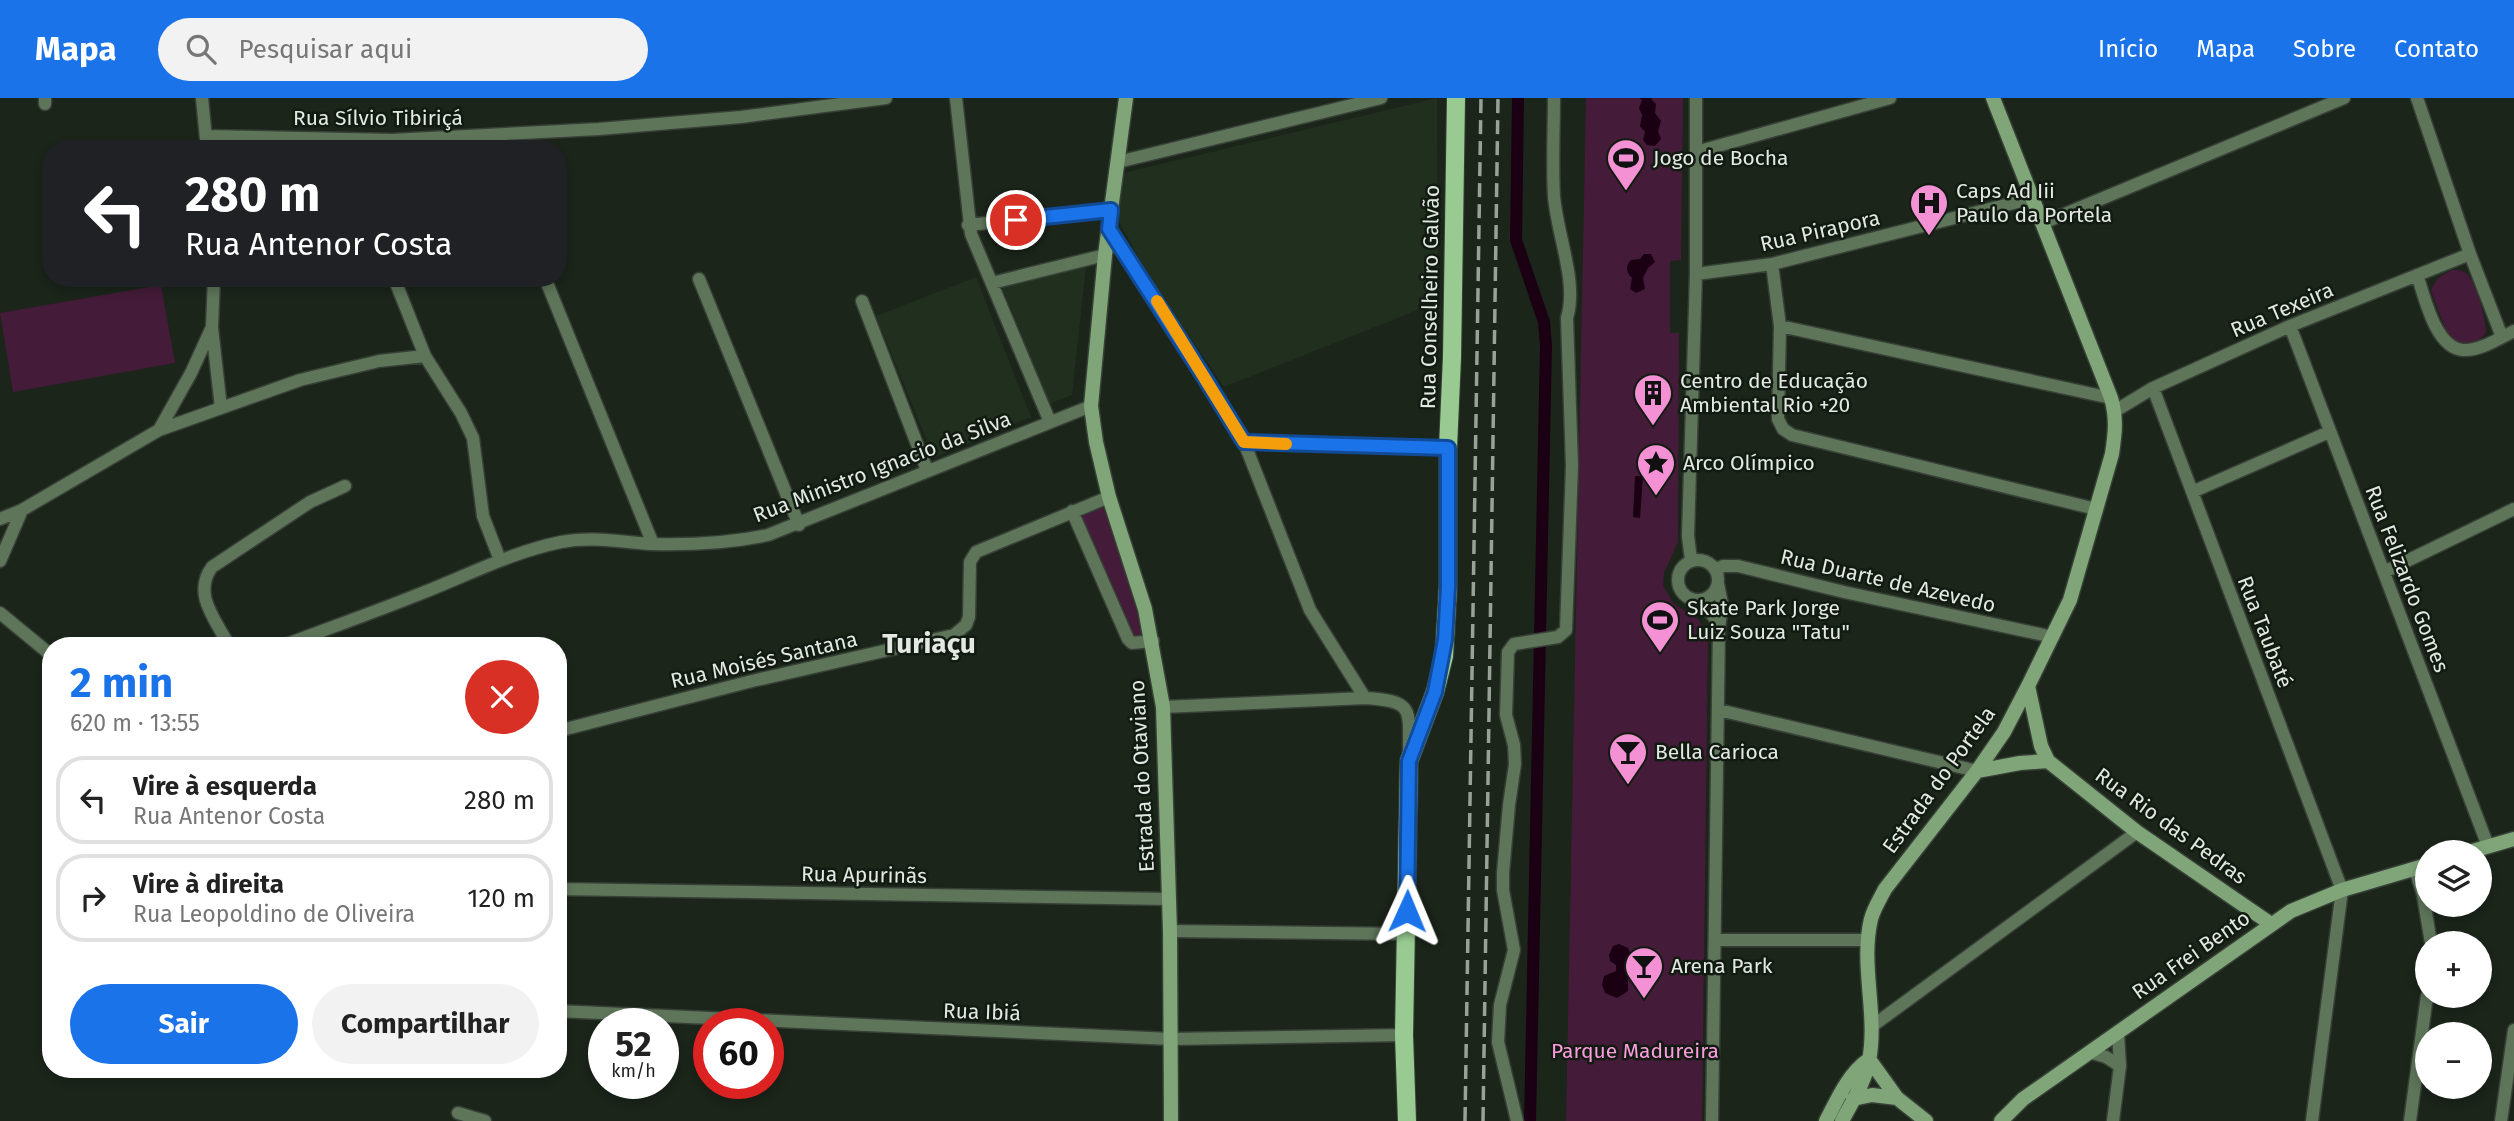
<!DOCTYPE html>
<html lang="pt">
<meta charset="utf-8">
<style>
:root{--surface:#fff;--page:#f2f2f2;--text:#222;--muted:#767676;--line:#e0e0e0;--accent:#1a73e8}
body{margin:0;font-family:"Fira Sans",sans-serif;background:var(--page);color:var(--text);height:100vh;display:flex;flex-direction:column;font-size:26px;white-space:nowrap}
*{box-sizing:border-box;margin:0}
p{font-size:23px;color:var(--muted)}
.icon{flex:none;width:38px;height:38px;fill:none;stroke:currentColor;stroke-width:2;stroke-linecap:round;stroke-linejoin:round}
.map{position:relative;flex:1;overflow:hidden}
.details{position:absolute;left:42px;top:539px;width:525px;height:441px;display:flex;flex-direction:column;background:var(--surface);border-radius:28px;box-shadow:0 4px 10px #0003}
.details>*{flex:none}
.banner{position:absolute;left:42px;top:42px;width:525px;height:147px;border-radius:28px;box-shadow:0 4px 10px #0003;background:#202124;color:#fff;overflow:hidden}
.tools{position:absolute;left:2415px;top:742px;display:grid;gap:14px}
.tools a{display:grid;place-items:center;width:77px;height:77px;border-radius:50%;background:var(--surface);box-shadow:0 4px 10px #0003;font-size:35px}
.speed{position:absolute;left:588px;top:910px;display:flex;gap:14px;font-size:35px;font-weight:700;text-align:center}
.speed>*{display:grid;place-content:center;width:91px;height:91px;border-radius:50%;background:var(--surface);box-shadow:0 4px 10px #0003;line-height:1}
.speed small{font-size:18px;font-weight:400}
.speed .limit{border:10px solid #d22;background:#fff;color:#111}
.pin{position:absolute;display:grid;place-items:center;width:60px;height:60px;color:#fff;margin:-30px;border:4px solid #fff;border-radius:50%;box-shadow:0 2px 7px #0007}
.me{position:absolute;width:77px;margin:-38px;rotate:1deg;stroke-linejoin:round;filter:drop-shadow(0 0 5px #0008)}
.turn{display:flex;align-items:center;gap:24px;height:147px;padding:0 28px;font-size:32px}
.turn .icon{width:91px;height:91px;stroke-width:2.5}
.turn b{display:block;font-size:49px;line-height:60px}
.round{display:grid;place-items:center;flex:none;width:74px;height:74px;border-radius:37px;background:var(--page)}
.head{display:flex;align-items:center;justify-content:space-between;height:119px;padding:0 28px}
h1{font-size:42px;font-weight:700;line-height:52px;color:var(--accent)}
.cta{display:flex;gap:14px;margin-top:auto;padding:14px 28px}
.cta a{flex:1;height:80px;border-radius:42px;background:var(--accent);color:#fff;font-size:28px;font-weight:700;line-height:80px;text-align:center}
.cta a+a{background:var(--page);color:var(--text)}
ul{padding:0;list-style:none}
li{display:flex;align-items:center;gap:21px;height:88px;margin:0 14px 10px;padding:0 14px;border:4px solid var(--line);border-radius:28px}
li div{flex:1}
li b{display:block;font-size:26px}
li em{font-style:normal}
header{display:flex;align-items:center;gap:42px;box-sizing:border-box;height:98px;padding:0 35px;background:var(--accent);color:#fff}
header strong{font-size:33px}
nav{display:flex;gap:38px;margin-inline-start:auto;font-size:24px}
.search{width:490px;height:63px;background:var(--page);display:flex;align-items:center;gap:18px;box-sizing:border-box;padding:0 24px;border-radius:38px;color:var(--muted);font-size:26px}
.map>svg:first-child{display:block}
.built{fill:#212f1f}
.green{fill:#441b38}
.water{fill:#1b0014}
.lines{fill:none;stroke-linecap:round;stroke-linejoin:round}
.canal{stroke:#1b0014;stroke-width:12}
.street-casing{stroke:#374036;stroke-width:15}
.secondary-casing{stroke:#374036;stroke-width:17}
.primary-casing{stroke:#374036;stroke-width:20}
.street{stroke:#5e755a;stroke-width:12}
.secondary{stroke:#7fa579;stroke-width:14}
.primary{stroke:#98ca91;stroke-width:18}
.rail{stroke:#99a198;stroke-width:3.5;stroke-dasharray:14 7;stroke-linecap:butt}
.route-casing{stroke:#114b97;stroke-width:18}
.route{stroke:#1a73e8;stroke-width:12}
.slow{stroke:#f59e0b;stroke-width:12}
.labels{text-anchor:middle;stroke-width:5;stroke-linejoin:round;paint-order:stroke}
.street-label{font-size:21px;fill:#e3e9e2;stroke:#121b11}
.poi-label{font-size:21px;fill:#e3e9e2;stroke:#121b11;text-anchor:start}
.park-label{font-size:21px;fill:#fd9bde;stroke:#121b11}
.district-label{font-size:28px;font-weight:bold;fill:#e3e9e2;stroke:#121b11}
</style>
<header>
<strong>Mapa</strong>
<div class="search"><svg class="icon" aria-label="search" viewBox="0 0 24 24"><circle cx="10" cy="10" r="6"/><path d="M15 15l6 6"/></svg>Pesquisar aqui</div>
<nav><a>Início</a><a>Mapa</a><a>Sobre</a><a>Contato</a></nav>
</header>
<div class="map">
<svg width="2514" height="1023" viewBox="0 0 2514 1023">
<rect width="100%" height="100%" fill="#1b251a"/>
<path class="built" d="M1437 0 1438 204 1224 289 1154 187 1119 124V76Z
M1086 169 1072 297 1049 306 1002 189Z
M976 179 1031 319 934 360 876 218Z"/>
<path class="green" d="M1586 0H1683L1681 162 1670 163V235H1679L1678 444 1664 475 1663 487 1673 505 1699 522 1708 541 1702 1023H1566Z
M2452 172C2458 172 2464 172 2468 177 2476 186 2487 223 2486 235 2474 248 2466 247 2450 243L2431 193C2435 181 2441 177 2452 172Z
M161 187 175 265 13 294 0 215Z
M1110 407 1136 489 1145 539 1131 543 1077 419Z"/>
<path class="water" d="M1639 0H1653L1651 1 1656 6 1655 15 1661 23 1658 33 1661 41 1655 48 1647 47 1643 42 1645 34 1640 28 1642 17 1639 10 1642 2Z
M1644 156H1651L1655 164 1648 170 1643 180 1645 191 1636 195 1630 191 1632 180C1626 175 1625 168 1631 162L1640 161Z
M1635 378H1643L1640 420 1633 419Z
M1619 846 1628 850 1637 871 1634 877 1628 880V893L1617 900 1605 895 1602 887 1604 878 1616 873V867L1610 863 1609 857 1613 848Z"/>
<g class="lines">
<path class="canal" d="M1518 0 1516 142 1544 224 1546 247 1530 1023"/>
<defs>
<path id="street" d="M45 0V6
M202 0 207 51
M956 0 971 136 1050 324
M2417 0 2470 156 2502 239
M206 38 392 42 599 31 741 19 886 0
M1696 54 1890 0
M1118 64 1381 0
M2043 125 2344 0
M968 127 1111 112
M1109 131 1206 282 1244 344 1310 512 1365 600
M1772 166 1780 228 1778 321 1783 331 1792 337 2096 411
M1696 176 1772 166 2033 100
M2417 177C2425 199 2435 250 2463 252 2480 253 2500 240 2514 233
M394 180 425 258 461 315 473 340 483 418 500 462
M545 180 653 446
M699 181 799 427
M992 185 1105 157
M862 203 927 372
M1780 228 2111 300
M2290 228 2488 748
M212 230 221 310
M2153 290 2342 792 2312 1023
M2115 313 2153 290 2290 228 2470 156
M159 332 191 275 212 229 214 180
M1244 344 1448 350
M2192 394 2329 334
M1072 413 1128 541 1132 545 1153 543
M0 421 22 412 159 332 300 282 379 263 425 258
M1678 482a20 20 0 1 1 40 0a20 20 0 1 1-40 0Z
M1691 462 1688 438 1696 176V0
M0 463 22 412
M1716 472 1723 468H1738L1844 494 2053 539
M2384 474 2514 411
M1700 502 1714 519 1719 531
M0 515 51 557
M229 548C216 522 192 496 212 469L310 404 345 388
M282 548C329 530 375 514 422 495 468 477 512 454 561 444 591 438 621 444 651 446 690 447 730 445 768 437L1091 308
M1163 609 1365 600C1414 603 1409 610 1409 655
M1719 612 1977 673
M558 633 752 583 954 537 966 527 969 519 970 464 976 454 1109 399
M2415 771 2423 797 2431 845
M558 791 1169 801
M1170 833 1407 836
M1716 842H1867
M558 913 1171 941 1404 937
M1871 929 2137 734
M2089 954 2106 959 2120 968
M458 1015 485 1023
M1517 1023 1498 944 1500 907 1514 852 1503 792V775L1509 707 1515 666 1514 647 1506 617 1508 554 1514 546 1558 539 1566 532 1572 368 1567 220C1578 184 1557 137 1554 98 1552 65 1554 32 1554 0
M1712 1023 1719 531 1722 506 1718 486
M2113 1023 2120 968 2118 935
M2410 1023 2427 898
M2501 1023 2514 932"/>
<path id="secondary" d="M1126 0 1105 157 1091 308 1096 344 1109 399 1145 511 1163 609 1170 833 1171 1023
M2028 588 2041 648 2048 663 2137 734 2271 826
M1977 673 2020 665 2048 663
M2469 754 2514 741
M1869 961 1897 1000 1926 1023
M1853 1001 1872 997 1897 1000
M1826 1023C1837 1002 1848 976 1868 962
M1842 1023C1852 1004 1865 984 1869 963 1878 916 1860 867 1871 821 1874 810 1880 801 1885 791L1977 673 2004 634 2028 588 2070 502 2112 356C2115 336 2117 320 2111 300L1993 0
M2001 1023 2023 1001 2291 813 2342 792 2427 767"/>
<path id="primary" d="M1407 1023 1404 937 1409 663 1435 594 1444 558 1448 489V350L1452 259 1456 0"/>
</defs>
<use href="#street" class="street-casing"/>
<use href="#secondary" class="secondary-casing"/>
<use href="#primary" class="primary-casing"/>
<use href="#street" class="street"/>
<use href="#secondary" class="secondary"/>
<use href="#primary" class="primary"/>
<path class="rail" d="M1465 1023 1481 0
M1483 1023 1498 0"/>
</g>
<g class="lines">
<defs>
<path id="route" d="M1016 122 1111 112 1109 131 1206 282 1244 344 1448 350V489L1445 542 1435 594 1409 663 1407 813"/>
</defs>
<use href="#route" class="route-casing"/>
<use href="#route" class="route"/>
<path class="slow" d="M1157 203 1244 344 1286 346"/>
</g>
<defs>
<symbol id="stadium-pin" viewBox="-11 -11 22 30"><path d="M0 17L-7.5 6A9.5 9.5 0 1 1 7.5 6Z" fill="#f491d4" stroke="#121b11"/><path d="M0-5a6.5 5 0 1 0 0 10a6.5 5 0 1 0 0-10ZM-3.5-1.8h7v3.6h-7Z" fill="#111"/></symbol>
<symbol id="hospital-pin" viewBox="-11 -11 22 30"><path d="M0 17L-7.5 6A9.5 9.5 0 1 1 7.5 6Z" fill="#f491d4" stroke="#121b11"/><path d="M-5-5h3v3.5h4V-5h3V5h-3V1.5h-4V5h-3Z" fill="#111"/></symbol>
<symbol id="building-pin" viewBox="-11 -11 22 30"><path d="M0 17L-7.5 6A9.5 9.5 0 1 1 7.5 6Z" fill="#f491d4" stroke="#121b11"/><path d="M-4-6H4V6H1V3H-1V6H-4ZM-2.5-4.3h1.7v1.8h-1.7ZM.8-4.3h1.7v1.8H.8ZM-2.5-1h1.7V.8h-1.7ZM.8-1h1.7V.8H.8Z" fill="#111"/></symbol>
<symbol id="sight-pin" viewBox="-11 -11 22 30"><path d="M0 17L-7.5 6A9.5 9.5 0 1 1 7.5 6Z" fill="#f491d4" stroke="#121b11"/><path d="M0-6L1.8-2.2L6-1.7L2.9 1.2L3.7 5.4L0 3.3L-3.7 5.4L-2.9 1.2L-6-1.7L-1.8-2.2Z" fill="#111"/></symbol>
<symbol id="bar-pin" viewBox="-11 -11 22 30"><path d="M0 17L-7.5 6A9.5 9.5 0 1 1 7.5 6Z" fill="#f491d4" stroke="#121b11"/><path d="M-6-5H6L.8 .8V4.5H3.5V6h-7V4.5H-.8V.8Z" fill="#111"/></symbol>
</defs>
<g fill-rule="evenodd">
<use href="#stadium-pin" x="1604" y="38" width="44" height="60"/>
<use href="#hospital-pin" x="1907" y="83" width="44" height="60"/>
<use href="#building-pin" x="1631" y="273" width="44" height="60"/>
<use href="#sight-pin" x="1634" y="343" width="44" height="60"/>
<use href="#stadium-pin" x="1638" y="500" width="44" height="60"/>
<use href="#bar-pin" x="1606" y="632" width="44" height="60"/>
<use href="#bar-pin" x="1622" y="846" width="44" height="60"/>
</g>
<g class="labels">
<g class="street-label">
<text x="378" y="27">Rua Sílvio Tibiriçá</text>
<text transform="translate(1820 133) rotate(-13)" y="7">Rua Pirapora</text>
<text transform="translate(1430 199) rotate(-89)" y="7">Rua Conselheiro Galvão</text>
<text transform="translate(2282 212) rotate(-23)" y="7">Rua Texeira</text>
<text transform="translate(882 369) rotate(-21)" y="7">Rua Ministro Ignacio da Silva</text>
<text transform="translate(2407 481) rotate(69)" y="7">Rua Felizardo Gomes</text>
<text transform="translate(1888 483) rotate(13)" y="7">Rua Duarte de Azevedo</text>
<text transform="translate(2265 534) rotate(69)" y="7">Rua Taubaté</text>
<text transform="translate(764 562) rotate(-13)" y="7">Rua Moisés Santana</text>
<text transform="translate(1142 678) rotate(-93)" y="7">Estrada do Otaviano</text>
<text transform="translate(1939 682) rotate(-54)" y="7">Estrada do Portela</text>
<text transform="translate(2171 728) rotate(36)" y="7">Rua Rio das Pedras</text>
<text transform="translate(864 777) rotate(1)" y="7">Rua Apurinãs</text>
<text transform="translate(2191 857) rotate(-35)" y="7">Rua Frei Bento</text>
<text transform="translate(982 914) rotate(2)" y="7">Rua Ibiá</text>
</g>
<g class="poi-label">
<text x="1653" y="67">Jogo de Bocha</text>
<text x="1956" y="100">Caps Ad Iii<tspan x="1956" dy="24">Paulo da Portela</tspan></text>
<text x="1680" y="290">Centro de Educação<tspan x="1680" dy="24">Ambiental Rio +20</tspan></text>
<text x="1683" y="372">Arco Olímpico</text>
<text x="1687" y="517">Skate Park Jorge<tspan x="1687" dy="24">Luiz Souza "Tatu"</tspan></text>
<text x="1655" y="661">Bella Carioca</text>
<text x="1671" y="875">Arena Park</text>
</g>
<g class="park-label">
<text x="1635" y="960">Parque Madureira</text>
</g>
<g class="district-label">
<text x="929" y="555">Turiaçu</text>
</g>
</g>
</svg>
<div class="tools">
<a><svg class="icon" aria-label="layers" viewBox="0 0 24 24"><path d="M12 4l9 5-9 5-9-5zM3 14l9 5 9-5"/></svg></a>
<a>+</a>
<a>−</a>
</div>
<div class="speed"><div>52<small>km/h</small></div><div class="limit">60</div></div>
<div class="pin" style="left:1016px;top:122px;background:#d93025"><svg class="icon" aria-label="arrive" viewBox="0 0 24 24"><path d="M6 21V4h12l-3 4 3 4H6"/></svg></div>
<svg class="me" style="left:1407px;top:813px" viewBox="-20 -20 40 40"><path d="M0-17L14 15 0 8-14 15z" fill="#1a73e8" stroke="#fff" stroke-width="4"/></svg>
<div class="banner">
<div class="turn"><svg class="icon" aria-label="left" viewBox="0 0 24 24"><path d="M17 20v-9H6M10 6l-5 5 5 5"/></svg><div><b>280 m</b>Rua Antenor Costa</div></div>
</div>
<section class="details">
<div class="head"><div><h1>2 min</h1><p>620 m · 13:55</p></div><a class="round" style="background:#d93025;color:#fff"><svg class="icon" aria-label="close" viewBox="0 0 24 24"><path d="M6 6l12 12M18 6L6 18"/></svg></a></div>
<ul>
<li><svg class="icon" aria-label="left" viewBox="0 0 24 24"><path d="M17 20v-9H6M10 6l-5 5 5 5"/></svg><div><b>Vire à esquerda</b><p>Rua Antenor Costa</p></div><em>280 m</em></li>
<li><svg class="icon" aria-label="right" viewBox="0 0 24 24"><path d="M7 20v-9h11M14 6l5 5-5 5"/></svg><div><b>Vire à direita</b><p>Rua Leopoldino de Oliveira</p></div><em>120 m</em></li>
</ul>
<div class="cta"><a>Sair</a><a>Compartilhar</a></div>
</section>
</div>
